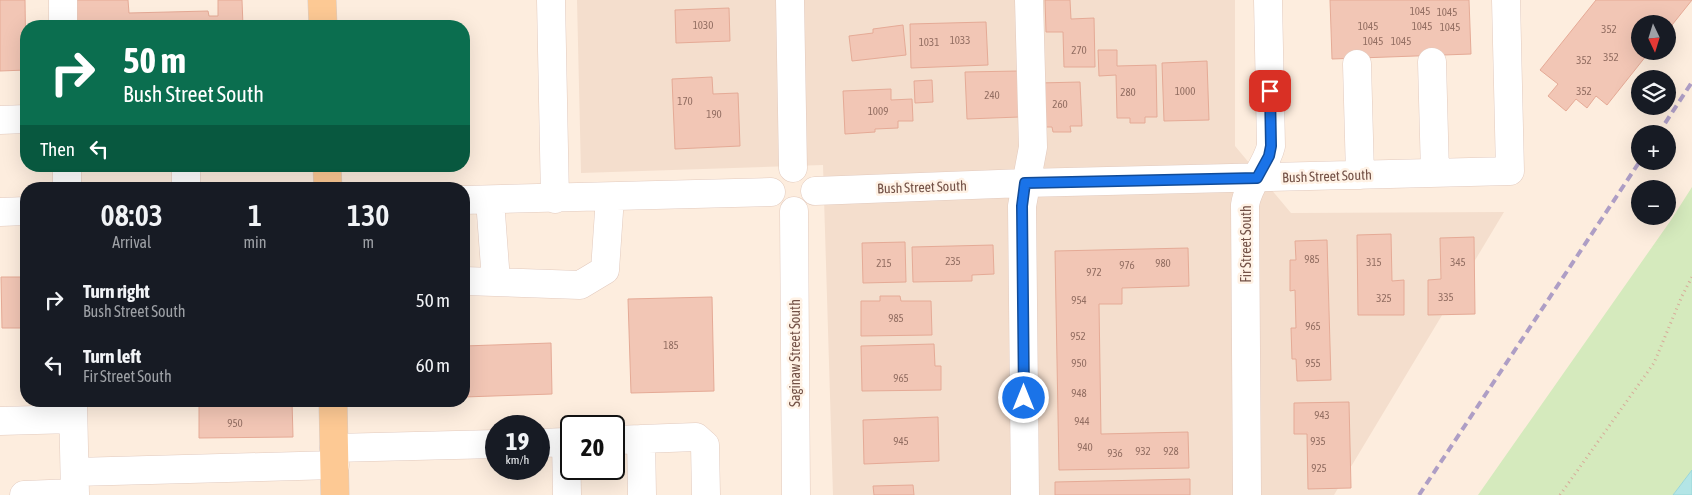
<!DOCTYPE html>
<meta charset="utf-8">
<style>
:root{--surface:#171b24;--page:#242831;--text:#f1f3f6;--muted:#9ea1a6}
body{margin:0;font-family:"Asap Condensed",sans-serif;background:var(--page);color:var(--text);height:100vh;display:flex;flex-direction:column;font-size:19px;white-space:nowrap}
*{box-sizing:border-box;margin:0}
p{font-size:16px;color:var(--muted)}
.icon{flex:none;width:28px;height:28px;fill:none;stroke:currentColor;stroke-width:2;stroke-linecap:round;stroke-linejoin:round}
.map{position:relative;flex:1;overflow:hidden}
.panel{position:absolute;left:20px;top:182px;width:450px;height:225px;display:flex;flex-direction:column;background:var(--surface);border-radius:20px;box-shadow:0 5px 20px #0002}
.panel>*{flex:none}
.hud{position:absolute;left:20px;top:20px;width:450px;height:152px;border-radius:20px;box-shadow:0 5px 20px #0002;background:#0b6e4f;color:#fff;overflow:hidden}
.needle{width:32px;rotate:176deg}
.fabs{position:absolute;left:1631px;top:15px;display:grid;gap:10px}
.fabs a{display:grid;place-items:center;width:45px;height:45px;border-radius:50%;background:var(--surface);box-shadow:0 5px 20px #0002;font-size:25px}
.speed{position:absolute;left:485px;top:415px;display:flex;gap:10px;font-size:25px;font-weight:700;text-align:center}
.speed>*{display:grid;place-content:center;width:65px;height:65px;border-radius:50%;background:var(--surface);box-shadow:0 5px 20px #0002;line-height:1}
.speed small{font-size:12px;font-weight:400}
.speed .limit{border:2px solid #111;border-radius:8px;background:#fff;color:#111}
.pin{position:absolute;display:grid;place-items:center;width:42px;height:42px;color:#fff;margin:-21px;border-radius:10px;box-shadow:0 2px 8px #0006}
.me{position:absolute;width:55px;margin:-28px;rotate:0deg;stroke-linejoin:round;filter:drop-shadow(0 0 4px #0008)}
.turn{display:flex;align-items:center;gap:18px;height:105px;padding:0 20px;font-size:22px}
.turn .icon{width:65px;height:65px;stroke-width:2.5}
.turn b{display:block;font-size:35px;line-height:42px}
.then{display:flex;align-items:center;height:48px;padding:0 20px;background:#0003;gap:10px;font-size:19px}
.eta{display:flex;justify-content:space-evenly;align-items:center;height:85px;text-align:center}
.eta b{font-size:30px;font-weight:600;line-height:35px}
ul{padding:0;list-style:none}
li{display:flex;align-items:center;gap:15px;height:65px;padding:0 20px}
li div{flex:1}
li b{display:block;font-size:19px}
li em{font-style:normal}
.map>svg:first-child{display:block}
.residential{fill:#f4decd}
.green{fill:#d5eabd}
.water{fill:#b3e5e6;stroke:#99d6d8}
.building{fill:#f2c6b5;stroke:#e5aa96}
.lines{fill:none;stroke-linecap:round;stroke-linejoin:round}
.minor-casing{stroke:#e2cabe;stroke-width:29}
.major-casing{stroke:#d8cecb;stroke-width:29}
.path{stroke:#d7aa99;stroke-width:3;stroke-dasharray:1 4;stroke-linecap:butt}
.minor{stroke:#fff;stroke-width:28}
.major{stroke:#fdc994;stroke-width:28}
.rail{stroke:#ae9ec5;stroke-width:4;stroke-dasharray:8 5;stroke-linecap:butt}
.route-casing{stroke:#114b97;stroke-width:12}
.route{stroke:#1a73e8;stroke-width:9}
.labels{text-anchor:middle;stroke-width:5;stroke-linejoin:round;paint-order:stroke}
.number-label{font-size:11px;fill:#936e62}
.street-label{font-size:14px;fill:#735146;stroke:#fff2e5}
</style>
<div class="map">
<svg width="1692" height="495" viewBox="0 0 1692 495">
<rect width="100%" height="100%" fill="#fdedde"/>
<path class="residential" d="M577 0H1235V146L1291 213 1504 212 1334 495H833L823 165 581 173Z"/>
<path class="green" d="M1692 187V470L1673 495H1478L1671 220Z"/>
<path class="water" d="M1692 470V495H1673Z"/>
<path class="building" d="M0 0H25L26 70 0 71Z
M73 0H128L129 13 208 11 209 16H218V0H242L243 26H74Z
M1045 0H1070L1071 19 1094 18 1095 67H1064L1063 32H1046Z
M1330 0H1469L1471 54 1332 59Z
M1596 0H1692L1668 30V24H1640V51H1650L1607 105 1596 96 1587 108 1576 99 1566 111 1548 96 1558 84 1540 70Z
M729 8 730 41 676 43 675 10Z
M986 22 988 65 911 68 910 24Z
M903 25 906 55 852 61 849 36 873 33V29Z
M1098 50H1117V66L1156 65 1157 117H1145V123H1130V118H1117L1116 75 1099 76Z
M1207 61 1209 120 1164 121 1162 63Z
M1018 71 1019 117 967 119 965 72Z
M712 77 713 94 738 93 740 146 675 149 672 79Z
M932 80 933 102 915 103 914 81Z
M1080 82 1082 126H1070L1071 132H1053L1052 127H1039V83Z
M891 89V100L912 99 913 121H898V128L875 129V132L845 134 843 91Z
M75 166H113V167L75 168Z
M1391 234 1392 281 1404 280V315H1358L1357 235Z
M1474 237 1475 314 1428 315V280L1441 279 1440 238Z
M1327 240 1331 380 1297 381 1296 359H1292L1291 328H1296L1295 290 1290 291V260H1296L1295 241Z
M905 242 906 282 863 283 862 243Z
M993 245 994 274 972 275V281L913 282 912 247Z
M1188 248 1189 286 1122 288V304H1099L1101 434 1188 432 1189 468 1059 470 1055 251Z
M1 277H26V328H2Z
M880 296H900L901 301H931L932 335 861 336V301H880Z
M712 297 714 391 631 393 628 299Z
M551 343 552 394 464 397V346Z
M934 344 935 366H941V390L862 391 861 346Z
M199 401H292L293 437 199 438Z
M1349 402 1351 488 1308 489 1307 434H1294V403Z
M938 417 939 461 864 464 863 420Z
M1190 479V495H1055V482Z
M913 485 914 495H874L873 486Z"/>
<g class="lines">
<defs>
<path id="minor" d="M63 0V26
M551 0 555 199
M790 0 793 168
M1432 62 1435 173
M1357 64 1360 175
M0 120 26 119
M67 166V189
M186 166V189
M815 191 1025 183 1510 171 1506 0
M464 200 771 192
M490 200 496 281
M794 211 796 495
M0 212 26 211
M464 281 580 285 605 270 610 197
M73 401 75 495
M0 421 73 419
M641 439 642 495
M614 440 696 437 705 445 706 495
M539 443 566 442 567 495
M334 448 496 444
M75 472 335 465
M24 495 75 493
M1025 495 1022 206 1033 147 1029 0
M1247 495 1245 205C1248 184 1266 167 1271 146L1268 0"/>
<path id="major" d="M322 0 323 26
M327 166 328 189
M333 401 335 495"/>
</defs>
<use href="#minor" class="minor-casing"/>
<use href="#major" class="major-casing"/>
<path class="path" d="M1560 495 1654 363 1682 296 1692 277"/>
<use href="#minor" class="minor"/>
<use href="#major" class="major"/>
<path class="rail" d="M1658 134 1692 82
M1419 495 1640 161"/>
</g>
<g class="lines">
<defs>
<path id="route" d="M1024 398 1022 206 1025 183 1257 178 1269 156 1271 146 1270 91"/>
</defs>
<use href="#route" class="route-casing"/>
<use href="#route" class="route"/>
</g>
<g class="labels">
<g class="number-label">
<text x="1420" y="15">1045</text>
<text x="1447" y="16">1045</text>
<text x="703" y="29">1030</text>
<text x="1368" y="30">1045</text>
<text x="1422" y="30">1045</text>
<text x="1450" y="31">1045</text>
<text x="1609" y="33">352</text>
<text x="960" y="44">1033</text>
<text x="1373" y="45">1045</text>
<text x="1401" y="45">1045</text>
<text x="929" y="46">1031</text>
<text x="1079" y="54">270</text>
<text x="1611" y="61">352</text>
<text x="1584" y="64">352</text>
<text x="1185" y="95">1000</text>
<text x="1584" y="95">352</text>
<text x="1128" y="96">280</text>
<text x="992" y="99">240</text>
<text x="685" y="105">170</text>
<text x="1060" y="108">260</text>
<text x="878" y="115">1009</text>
<text x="714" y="118">190</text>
<text x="1312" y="263">985</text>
<text x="953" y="265">235</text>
<text x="1374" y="266">315</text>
<text x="1458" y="266">345</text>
<text x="884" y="267">215</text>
<text x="1163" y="267">980</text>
<text x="1127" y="269">976</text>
<text x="1094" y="276">972</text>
<text x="1446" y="301">335</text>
<text x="1384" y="302">325</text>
<text x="1079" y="304">954</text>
<text x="896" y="322">985</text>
<text x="1313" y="330">965</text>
<text x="1078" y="340">952</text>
<text x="671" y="349">185</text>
<text x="1079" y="367">950</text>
<text x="1313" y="367">955</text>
<text x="901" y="382">965</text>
<text x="1079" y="397">948</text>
<text x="1322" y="419">943</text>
<text x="1082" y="425">944</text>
<text x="235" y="427">950</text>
<text x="901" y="445">945</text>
<text x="1318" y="445">935</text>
<text x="1085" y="451">940</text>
<text x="1143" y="455">932</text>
<text x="1171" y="455">928</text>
<text x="1115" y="457">936</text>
<text x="1319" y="472">925</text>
</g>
<g class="street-label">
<text transform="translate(1327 176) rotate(-2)" y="5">Bush Street South</text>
<text transform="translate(922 187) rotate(-2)" y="5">Bush Street South</text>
<text transform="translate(1246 244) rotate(-90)" y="5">Fir Street South</text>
<text transform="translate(795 353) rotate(-90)" y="5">Saginaw Street South</text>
</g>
</g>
</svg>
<div class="fabs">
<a><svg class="needle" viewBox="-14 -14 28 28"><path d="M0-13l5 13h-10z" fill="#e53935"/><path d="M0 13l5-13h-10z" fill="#9ea1a6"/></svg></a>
<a><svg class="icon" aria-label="layers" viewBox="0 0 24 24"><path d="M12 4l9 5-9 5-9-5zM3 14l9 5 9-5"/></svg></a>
<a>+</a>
<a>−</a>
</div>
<div class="speed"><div>19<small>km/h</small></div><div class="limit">20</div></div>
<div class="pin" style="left:1270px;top:91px;background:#d93025"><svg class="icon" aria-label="arrive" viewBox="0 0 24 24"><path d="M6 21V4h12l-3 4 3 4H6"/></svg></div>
<svg class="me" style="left:1024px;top:398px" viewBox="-20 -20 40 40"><circle r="17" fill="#1a73e8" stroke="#fff" stroke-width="3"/><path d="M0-11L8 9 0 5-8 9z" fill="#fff"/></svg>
<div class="hud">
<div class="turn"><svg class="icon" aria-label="right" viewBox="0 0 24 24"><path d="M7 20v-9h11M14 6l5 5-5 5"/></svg><div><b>50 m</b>Bush Street South</div></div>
<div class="then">Then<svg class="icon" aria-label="left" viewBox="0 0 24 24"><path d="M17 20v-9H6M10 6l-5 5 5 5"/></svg></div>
</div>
<section class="panel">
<div class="eta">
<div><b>08:03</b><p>Arrival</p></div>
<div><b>1</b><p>min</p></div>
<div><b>130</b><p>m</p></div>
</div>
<ul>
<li><svg class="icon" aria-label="right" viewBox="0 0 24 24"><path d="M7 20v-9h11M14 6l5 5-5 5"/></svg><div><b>Turn right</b><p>Bush Street South</p></div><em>50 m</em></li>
<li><svg class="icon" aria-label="left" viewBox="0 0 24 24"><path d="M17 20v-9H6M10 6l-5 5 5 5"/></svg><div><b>Turn left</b><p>Fir Street South</p></div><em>60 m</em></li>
</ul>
</section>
</div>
